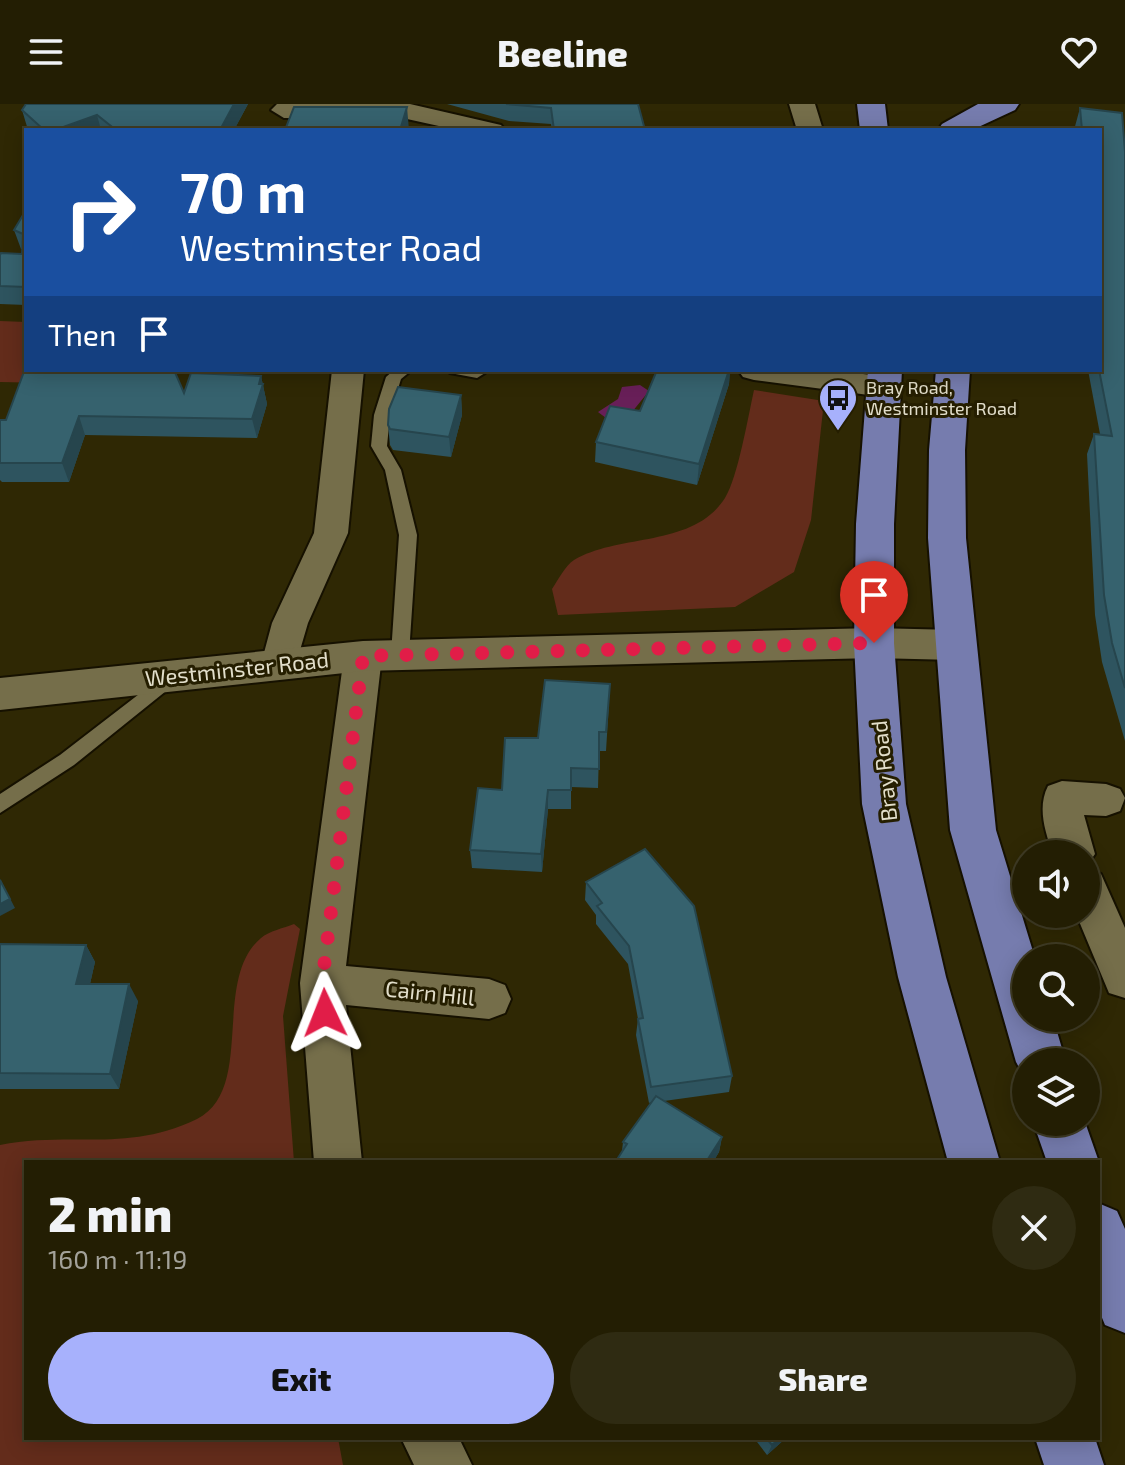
<!DOCTYPE html>
<meta charset="utf-8">
<style>
:root{--surface:#231e03;--page:#2f2b12;--text:#f1f3f6;--muted:#a3a29a;--line:#403c25;--accent:#a7b1fc}
body{margin:0;font-family:"Exo 2",sans-serif;background:var(--page);color:var(--text);height:100vh;display:flex;flex-direction:column;font-size:30px;white-space:nowrap}
*{box-sizing:border-box;margin:0}
p{font-size:26px;color:var(--muted)}
.icon{flex:none;width:44px;height:44px;fill:none;stroke:currentColor;stroke-width:2;stroke-linecap:round;stroke-linejoin:round}
.map{position:relative;flex:1;overflow:hidden}
.details{position:absolute;left:24px;top:1056px;width:1076px;height:280px;display:flex;flex-direction:column;background:var(--surface);border-radius:0px;box-shadow:0 4px 20px #0003,0 0 0 2px var(--line)}
.details>*{flex:none}
.top-card{position:absolute;left:24px;top:24px;width:1078px;height:244px;border-radius:0px;box-shadow:0 4px 20px #0003,0 0 0 2px var(--line);background:#1a4fa0;color:#fff;overflow:hidden}
.fabs{position:absolute;left:1012px;top:736px;display:grid;gap:16px}
.fabs a{display:grid;place-items:center;width:88px;height:88px;border-radius:50%;background:var(--surface);box-shadow:0 4px 20px #0003,0 0 0 2px var(--line);font-size:40px}
.pin{position:absolute;display:grid;place-items:center;width:68px;height:68px;color:#fff;margin:-82px -34px;border-radius:50% 50% 50% 0;rotate:-45deg;box-shadow:0 0 8px #0007}
.pin .icon{rotate:45deg}
.me{position:absolute;width:88px;margin:-44px;rotate:358deg;stroke-linejoin:round;filter:drop-shadow(0 0 6px #0008)}
.turn{display:flex;align-items:center;gap:28px;height:168px;padding:0 24px;font-size:36px}
.turn .icon{width:104px;height:104px;stroke-width:2.5}
.turn b{display:block;font-size:56px;line-height:68px}
.then{display:flex;align-items:center;height:76px;padding:0 24px;background:#0003;gap:16px;font-size:30px}
.round{display:grid;place-items:center;flex:none;width:84px;height:84px;border-radius:42px;background:var(--page)}
.summary{display:flex;align-items:center;justify-content:space-between;height:136px;padding:0 24px}
h1{font-size:48px;font-weight:800;line-height:60px}
.button{display:flex;gap:16px;margin-top:auto;padding:16px 24px}
.button a{flex:1;height:92px;border-radius:48px;background:var(--accent);color:#111;font-size:32px;font-weight:800;line-height:92px;text-align:center}
.button a+a{background:var(--page);color:var(--text)}
header{display:flex;justify-content:space-between;align-items:center;height:104px;padding:0 24px;background:var(--surface);font-size:36px;font-weight:800}
.map>svg:first-child{display:block}
.green{fill:#632c1b}
.water{fill:#681f58}
.lines{fill:none;stroke-linecap:round;stroke-linejoin:round}
.service-casing{stroke:#161100;stroke-width:4}
.minor-casing{stroke:#161100;stroke-width:4}
.tertiary-casing{stroke:#161100;stroke-width:4}
.trunk-casing{stroke:#161100;stroke-width:4}
.service{fill:#756e4a;fill-rule:evenodd}
.minor{fill:#756e4a;fill-rule:evenodd}
.tertiary{fill:#756e4a;fill-rule:evenodd}
.trunk{fill:#767cae;fill-rule:evenodd}
.wall{fill:#2e545f}
.shaded-wall{fill:#26454d}
.building{fill:#36626e;stroke:#26454d;stroke-width:2}
.route{stroke:#e11d48;stroke-width:14;stroke-dasharray:0 25.2}
.labels{text-anchor:middle;stroke-width:6;stroke-linejoin:round;paint-order:stroke}
.far-poi-label{font-size:18px;fill:#e2deca;stroke:#251e00;text-anchor:start}
.street-label{font-size:22px;fill:#e2deca;stroke:#251e00}
</style>
<header><svg class="icon" aria-label="menu" viewBox="0 0 24 24"><path d="M4 6h16M4 12h16M4 18h16"/></svg>Beeline<svg class="icon" aria-label="heart" viewBox="0 0 24 24"><path d="M12 20l-8-8c-3-5 5-10 8-4 3-6 11-1 8 4z"/></svg></header>
<div class="map">
<svg width="1125" height="1361" viewBox="0 0 1125 1361">
<rect width="100%" height="100%" fill="#2f2804"/>
<path class="green" d="M0 217 26 218V266L50 279 0 278Z
M754 286 824 297 811 416 794 468 735 503 558 511 552 485C558 476 565 462 574 456 620 429 693 444 725 394 738 373 748 313 754 286Z
M294 820 300 825 283 912 294 1058H26V1334H338L343 1361H0V1041C70 1027 127 1049 197 1015 256 985 211 876 261 834 269 827 284 824 294 820Z"/>
<path class="water" d="M640 281 649 287 632 308 606 314 598 308 618 295 622 283Z"/>
<g class="lines">
<defs>
<path id="service" d="M394 266H412L401 275 390 311 387 342 401 366 417 431 409 550 400 557 391 550 399 431 385 366 371 342 374 311 386 273Z
M447 266H483L485 269 477 274 450 269Z
M169 567 178 574 176 579 74 661 0 709V690L60 651Z"/>
<path id="minor" d="M277 0H410L501 21 505 26H457L407 15 284 14 271 6Z
M789 0H815L823 26H797Z
M332 266H364L348 429 308 519 293 570 280 574 267 570 261 560 272 519 314 429Z
M738 266C791 266 844 263 895 276L900 283 895 290 884 293 754 276 743 273Z
M363 538 376 542 382 552 346 862 489 875 505 881 511 895 505 909 489 915 346 901 362 1058H314L300 879 344 552 350 542Z
M1062 677 1106 680 1120 685 1125 694 1120 707 1106 712 1084 711 1095 750 1086 763V750H1053C1045 728 1037 703 1048 682Z
M1086 765 1101 770 1125 824V894L1109 889 1076 810H1086Z
M401 1334H459L472 1361H414Z"/>
<path id="tertiary" d="M874 524 955 526 969 530 975 541 969 552 955 556 874 554 363 567 0 606V574L363 537Z"/>
<path id="trunk" d="M857 0H885L888 26H860Z
M978 0H1019L1015 6 972 26H938L942 20Z
M868 266H902L894 420V539L906 700 946 873 1000 1058H948L898 873 862 700 854 539 856 420Z
M936 266H970L965 346 966 434 996 726 1035 854H1026V914H1053L1066 958H1026V976L1016 958 950 726 928 434 929 346Z
M1033 1018H1085L1099 1058 1098 1061V1058H1047Z
M1098 1099 1117 1107 1125 1125V1229L1105 1221 1098 1204Z
M1035 1334H1095L1104 1361H1044Z"/>
</defs>
<use href="#service" class="service-casing"/>
<use href="#minor" class="minor-casing"/>
<use href="#tertiary" class="tertiary-casing"/>
<use href="#trunk" class="trunk-casing"/>
<use href="#service" class="service"/>
<use href="#minor" class="minor"/>
<use href="#tertiary" class="tertiary"/>
<use href="#trunk" class="trunk"/>
</g>
<path class="wall" d="M26 0H248L234 26H28L22 6Z
M447 0H638L645 26H552L551 20 509 17Z
M1080 4 1125 48V637L1102 558 1095 511 1087 350 1094 330H1100L1088 266H1100V26H1074Z
M26 106V201L0 200V151L22 150V145H21L14 126Z
M657 266H730L729 280 697 381 595 358 596 338 640 307Z
M261 272 267 300 257 334 85 331 69 378H2L0 376V316L184 289Z
M461 291 462 311 451 353 393 346 390 341 388 321Z
M609 599 606 647H599L598 684 571 683V705H548L542 768 472 764 470 746 502 686 538 634Z
M586 778 732 972 729 988 664 997 722 1033 719 1048 713 1058H617L618 1054 622 1047 623 1038 651 998 649 999 636 931 638 915 628 860 596 820V811L585 796Z
M0 840 86 841 95 858 90 880 138 897 119 985H0Z
M754 1334H786L767 1351Z"/>
<path class="shaded-wall" d="M234 0H248L234 26H220Z
M407 3 409 26H400Z
M97 11 101 26H55Z
M729 266H730L729 280 697 381 699 360Z
M261 272 267 300 257 334 252 315Z
M461 291 462 311 451 353 449 333Z
M79 312 85 331 69 378 62 359Z
M548 686V705L542 768 541 750Z
M0 775 15 804 0 812Z
M86 841 95 858 86 897 76 880Z
M129 880 138 897 119 985 110 970Z
M722 1033 719 1048 713 1058H706Z
M780 1334H786L767 1351 772 1341Z"/>
<path class="building" d="M26 0H234L220 26H116L97 11 55 26H44L22 6Z
M506 0H638L645 26H554L551 4Z
M294 3H407L400 26H285Z
M1080 4 1122 9 1125 48V584L1112 539 1104 491 1094 330 1112 332 1099 266 1100 26H1082Z
M26 106V183L0 182V151L1 149 22 150 23 130 14 126Z
M25 265 174 266 184 289 191 269 261 272 259 280H263L252 315 79 312 62 359H0V316H6Z
M657 266H729L699 360 596 338 610 302 640 307Z
M398 283 461 291 449 333 390 325 388 321 389 305Z
M545 576 610 580 606 628H599V665L571 664V686H548L541 750 470 746 478 684 502 686 505 634H538Z
M645 745 694 802 732 972 651 983 638 915 643 914 629 842 597 802 602 799 586 778Z
M0 776 10 795 0 800Z
M0 840 86 841 76 880H129L110 970 0 969Z
M656 992 722 1033 706 1058H624L618 1054 627 1040 623 1038Z
M766 1334H780L772 1341Z"/>
<g class="lines">
<path class="route" d="M325 909 322 879 363 552 874 539"/>
</g>
<defs>
<symbol id="bus-pin" viewBox="-11 -11 22 30"><path d="M0 17L-7.5 6A9.5 9.5 0 1 1 7.5 6Z" fill="#a7b1fc" stroke="#251e00"/><path d="M-5-6H5V4H4V6H2V4H-2V6H-4V4H-5ZM-3.5-4V0h7V-4ZM-3.5 1.2v1.5H-2V1.2ZM2 1.2v1.5H3.5V1.2Z" fill="#111"/></symbol>
</defs>
<g fill-rule="evenodd">
<use href="#bus-pin" x="816" y="272" width="44" height="60"/>
</g>
<g class="labels">
<g class="far-poi-label">
<text x="866" y="290">Bray Road,<tspan x="866" dy="21">Westminster Road</tspan></text>
</g>
<g class="street-label">
<text transform="translate(237 565) rotate(-6)" y="8">Westminster Road</text>
<text transform="translate(884 667) rotate(-96)" y="8">Bray Road</text>
<text transform="translate(430 889) rotate(6)" y="8">Cairn Hill</text>
</g>
</g>
</svg>
<div class="fabs">
<a><svg class="icon" aria-label="sound" viewBox="0 0 24 24"><path d="M4 9h4l5-4v14l-5-4H4zM17 9q2 3 0 6"/></svg></a>
<a><svg class="icon" aria-label="search" viewBox="0 0 24 24"><circle cx="10" cy="10" r="6"/><path d="M15 15l6 6"/></svg></a>
<a><svg class="icon" aria-label="layers" viewBox="0 0 24 24"><path d="M12 4l9 5-9 5-9-5zM3 14l9 5 9-5"/></svg></a>
</div>
<div class="pin" style="left:874px;top:539px;background:#d93025"><svg class="icon" aria-label="arrive" viewBox="0 0 24 24"><path d="M6 21V4h12l-3 4 3 4H6"/></svg></div>
<svg class="me" style="left:325px;top:909px" viewBox="-20 -20 40 40"><path d="M0-17L14 15 0 8-14 15z" fill="#e11d48" stroke="#fff" stroke-width="4"/></svg>
<div class="top-card">
<div class="turn"><svg class="icon" aria-label="right" viewBox="0 0 24 24"><path d="M7 20v-9h11M14 6l5 5-5 5"/></svg><div><b>70 m</b>Westminster Road</div></div>
<div class="then">Then<svg class="icon" aria-label="arrive" viewBox="0 0 24 24"><path d="M6 21V4h12l-3 4 3 4H6"/></svg></div>
</div>
<section class="details">
<div class="summary"><div><h1>2 min</h1><p>160 m · 11:19</p></div><a class="round"><svg class="icon" aria-label="close" viewBox="0 0 24 24"><path d="M6 6l12 12M18 6L6 18"/></svg></a></div>
<div class="button"><a>Exit</a><a>Share</a></div>
</section>
</div>
